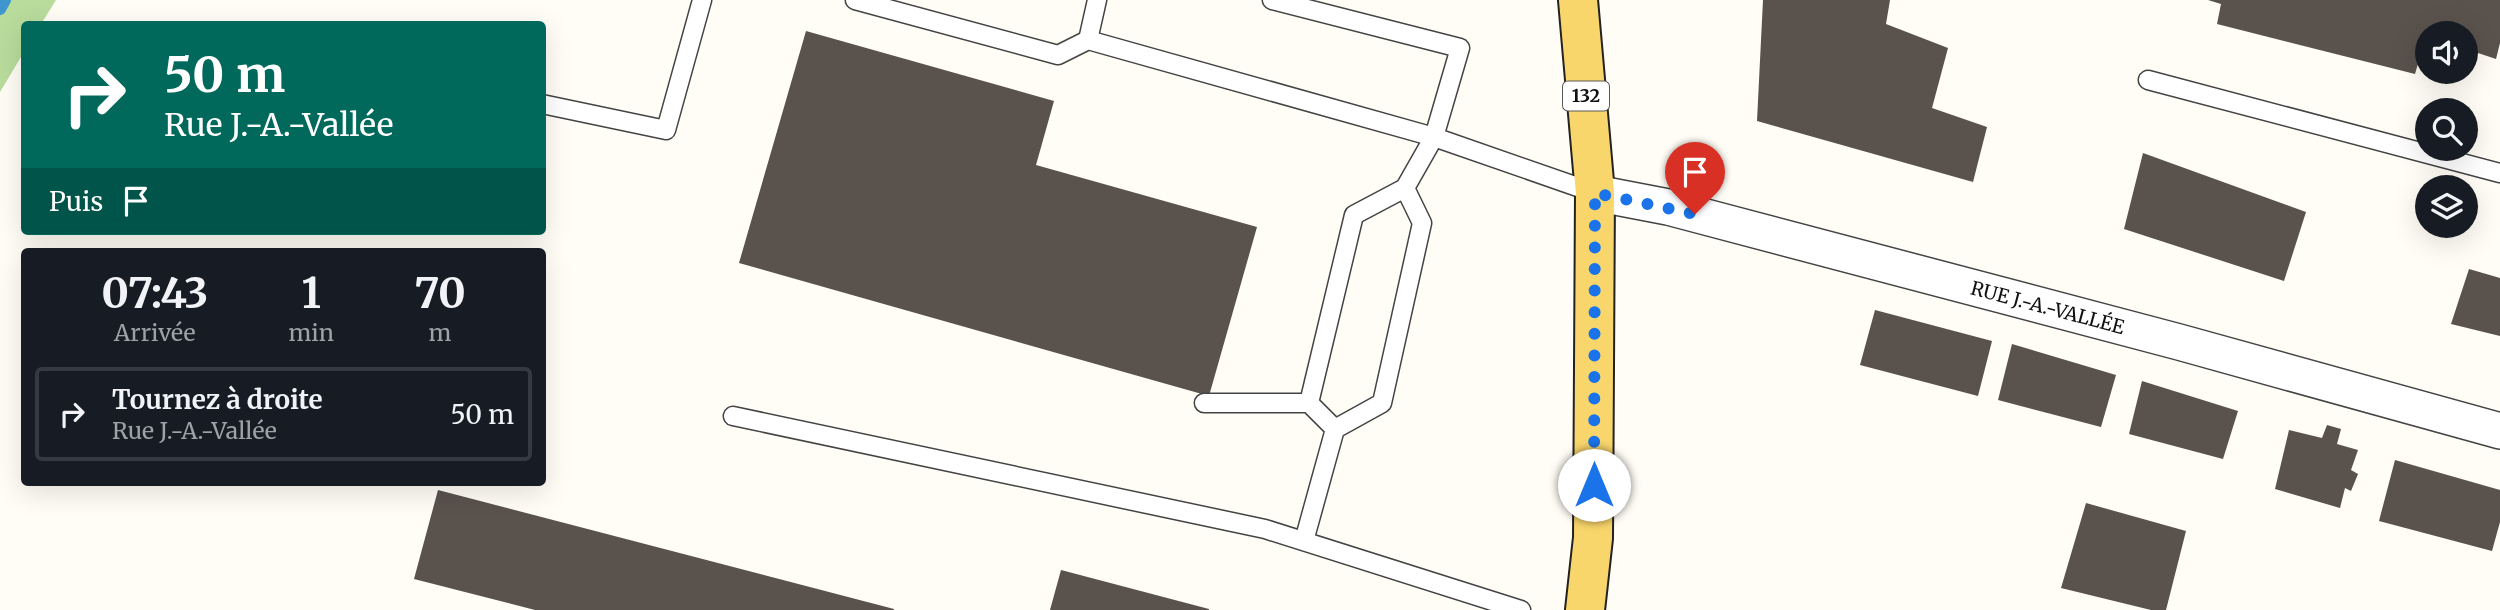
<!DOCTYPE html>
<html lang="fr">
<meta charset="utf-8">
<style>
:root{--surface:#171b24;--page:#242831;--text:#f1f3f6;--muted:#9ea1a6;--line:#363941}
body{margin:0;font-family:Merriweather,serif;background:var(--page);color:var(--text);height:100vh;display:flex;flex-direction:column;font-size:26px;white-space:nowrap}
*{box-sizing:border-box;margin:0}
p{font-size:23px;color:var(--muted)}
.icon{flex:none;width:38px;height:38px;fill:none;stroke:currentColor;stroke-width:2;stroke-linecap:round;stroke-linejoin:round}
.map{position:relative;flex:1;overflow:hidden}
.sheet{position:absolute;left:21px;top:248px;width:525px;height:238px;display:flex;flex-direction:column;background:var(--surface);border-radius:7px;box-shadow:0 7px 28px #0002}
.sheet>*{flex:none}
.top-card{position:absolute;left:21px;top:21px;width:525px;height:214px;border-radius:7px;box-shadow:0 7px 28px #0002;background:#00695c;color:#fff;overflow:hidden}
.controls{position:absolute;left:2415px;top:21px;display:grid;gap:14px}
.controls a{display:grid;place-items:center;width:63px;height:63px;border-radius:50%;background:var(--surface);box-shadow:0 7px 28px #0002;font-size:35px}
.pin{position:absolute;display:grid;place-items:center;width:60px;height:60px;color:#fff;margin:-72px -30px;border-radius:50% 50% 50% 0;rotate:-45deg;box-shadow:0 0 7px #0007}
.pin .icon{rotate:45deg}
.me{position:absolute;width:77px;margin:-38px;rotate:0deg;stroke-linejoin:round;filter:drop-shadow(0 0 5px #0008)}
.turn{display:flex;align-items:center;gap:24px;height:147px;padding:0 28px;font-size:32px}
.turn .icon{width:91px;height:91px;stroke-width:2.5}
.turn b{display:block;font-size:49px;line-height:60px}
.then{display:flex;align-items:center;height:66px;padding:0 28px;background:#0003;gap:14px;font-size:26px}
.eta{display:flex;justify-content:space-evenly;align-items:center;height:119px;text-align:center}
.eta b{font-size:42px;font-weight:700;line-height:49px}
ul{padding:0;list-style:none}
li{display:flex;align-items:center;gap:21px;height:94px;margin:0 14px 10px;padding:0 14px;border:4px solid var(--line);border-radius:7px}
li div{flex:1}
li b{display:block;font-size:26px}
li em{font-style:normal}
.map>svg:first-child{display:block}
.forest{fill:#b9dc9c}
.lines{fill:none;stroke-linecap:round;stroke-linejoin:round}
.stream{stroke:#3f96cf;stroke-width:12}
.building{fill:#5a524d}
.service-casing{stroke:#444;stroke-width:21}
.minor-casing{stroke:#444;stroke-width:38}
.primary-casing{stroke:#222;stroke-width:42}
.service{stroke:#fff;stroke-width:18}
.minor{stroke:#fff;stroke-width:35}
.primary{stroke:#f9d66b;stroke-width:38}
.route{stroke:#1a73e8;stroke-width:12;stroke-dasharray:0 21.6}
.labels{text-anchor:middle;stroke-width:7;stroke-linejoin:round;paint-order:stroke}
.shield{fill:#fff;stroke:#585858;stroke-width:2}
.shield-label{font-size:18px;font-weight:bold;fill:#111}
.street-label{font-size:19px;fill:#111;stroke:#fff}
</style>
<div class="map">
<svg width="2500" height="610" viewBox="0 0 2500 610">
<rect width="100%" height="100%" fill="#fffdf5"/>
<path class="forest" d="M0 0H56L41 24H24V52L0 92Z"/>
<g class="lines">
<path class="stream" d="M0 9 5 0"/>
</g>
<path class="building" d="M1763 0H1890L1886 24 1948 48 1932 108 1987 127 1973 182 1757 121Z
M2208 0H2500V43L2496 59 2466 49V33H2427L2415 74 2217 24 2221 4Z
M806 31 1054 101 1036 165 1257 227 1209 396 739 263Z
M2143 153 2306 212 2284 281 2124 229Z
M2469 269 2500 278V336L2451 324Z
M1875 310 1992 341 1978 396 1860 365Z
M2012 344 2116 375 2101 427 1998 400Z
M2142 381 2238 411 2223 459 2129 434Z
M2327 425 2341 429 2337 444 2358 450 2351 470 2358 474 2351 491 2345 488 2340 508 2275 489 2289 430 2322 438Z
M2395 460 2500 490V522L2492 551 2379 521Z
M438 490 894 609V610H535L414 579Z
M2086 503 2186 531 2166 610H2151L2061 588Z
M1061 570 1209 609V610H1050Z"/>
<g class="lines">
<defs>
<path id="service" d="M855 0 1058 55 1088 40
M1097 0 1088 40 1434 137 1595 193
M1272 0 1460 48 1434 137 1405 188 1354 215 1309 403 1335 429 1382 403 1422 223 1405 188
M2148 80 2500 173
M542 104 666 130 702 0
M1204 403H1309
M733 416 1265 529 1521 610
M1304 541 1335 429"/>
<g id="minor">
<path id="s1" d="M1595 193 1668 207 2179 342 2500 431"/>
</g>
<path id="primary" d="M1578 0 1595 193 1593 538 1585 610"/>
</defs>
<use href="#service" class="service-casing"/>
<use href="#minor" class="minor-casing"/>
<use href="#primary" class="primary-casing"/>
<use href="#service" class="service"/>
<use href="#minor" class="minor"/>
<use href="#primary" class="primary"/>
</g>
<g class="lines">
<path class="route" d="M1594 485 1595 193 1695 214"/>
</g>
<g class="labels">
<rect class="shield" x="1563" y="81.5" width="46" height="29" rx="5"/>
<g class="shield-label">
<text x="1586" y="102">132</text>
</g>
<g class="street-label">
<text dy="7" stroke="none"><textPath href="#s1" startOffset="467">RUE J.-A.-VALLÉE</textPath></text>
</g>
</g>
</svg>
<div class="controls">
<a><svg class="icon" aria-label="sound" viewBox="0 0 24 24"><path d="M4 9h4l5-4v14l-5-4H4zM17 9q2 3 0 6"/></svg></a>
<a><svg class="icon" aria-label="search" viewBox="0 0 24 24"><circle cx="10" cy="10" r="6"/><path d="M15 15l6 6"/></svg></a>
<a><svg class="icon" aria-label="layers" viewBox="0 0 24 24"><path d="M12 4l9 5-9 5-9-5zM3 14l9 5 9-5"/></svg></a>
</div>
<div class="pin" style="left:1695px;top:214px;background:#d93025"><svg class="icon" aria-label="arrive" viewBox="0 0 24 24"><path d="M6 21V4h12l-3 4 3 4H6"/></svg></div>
<svg class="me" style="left:1594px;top:485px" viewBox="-20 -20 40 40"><circle r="19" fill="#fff"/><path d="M0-13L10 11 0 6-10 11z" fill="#1a73e8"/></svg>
<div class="top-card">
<div class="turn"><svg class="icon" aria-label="right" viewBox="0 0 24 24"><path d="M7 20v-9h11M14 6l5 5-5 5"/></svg><div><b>50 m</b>Rue J.-A.-Vallée</div></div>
<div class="then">Puis<svg class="icon" aria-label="arrive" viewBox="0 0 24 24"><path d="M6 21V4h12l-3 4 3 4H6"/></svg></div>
</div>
<section class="sheet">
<div class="eta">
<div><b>07:43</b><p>Arrivée</p></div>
<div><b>1</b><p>min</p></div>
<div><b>70</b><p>m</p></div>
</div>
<ul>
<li><svg class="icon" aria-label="right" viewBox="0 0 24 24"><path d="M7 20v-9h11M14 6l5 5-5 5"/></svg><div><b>Tournez à droite</b><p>Rue J.-A.-Vallée</p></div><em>50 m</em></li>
</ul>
</section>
</div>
